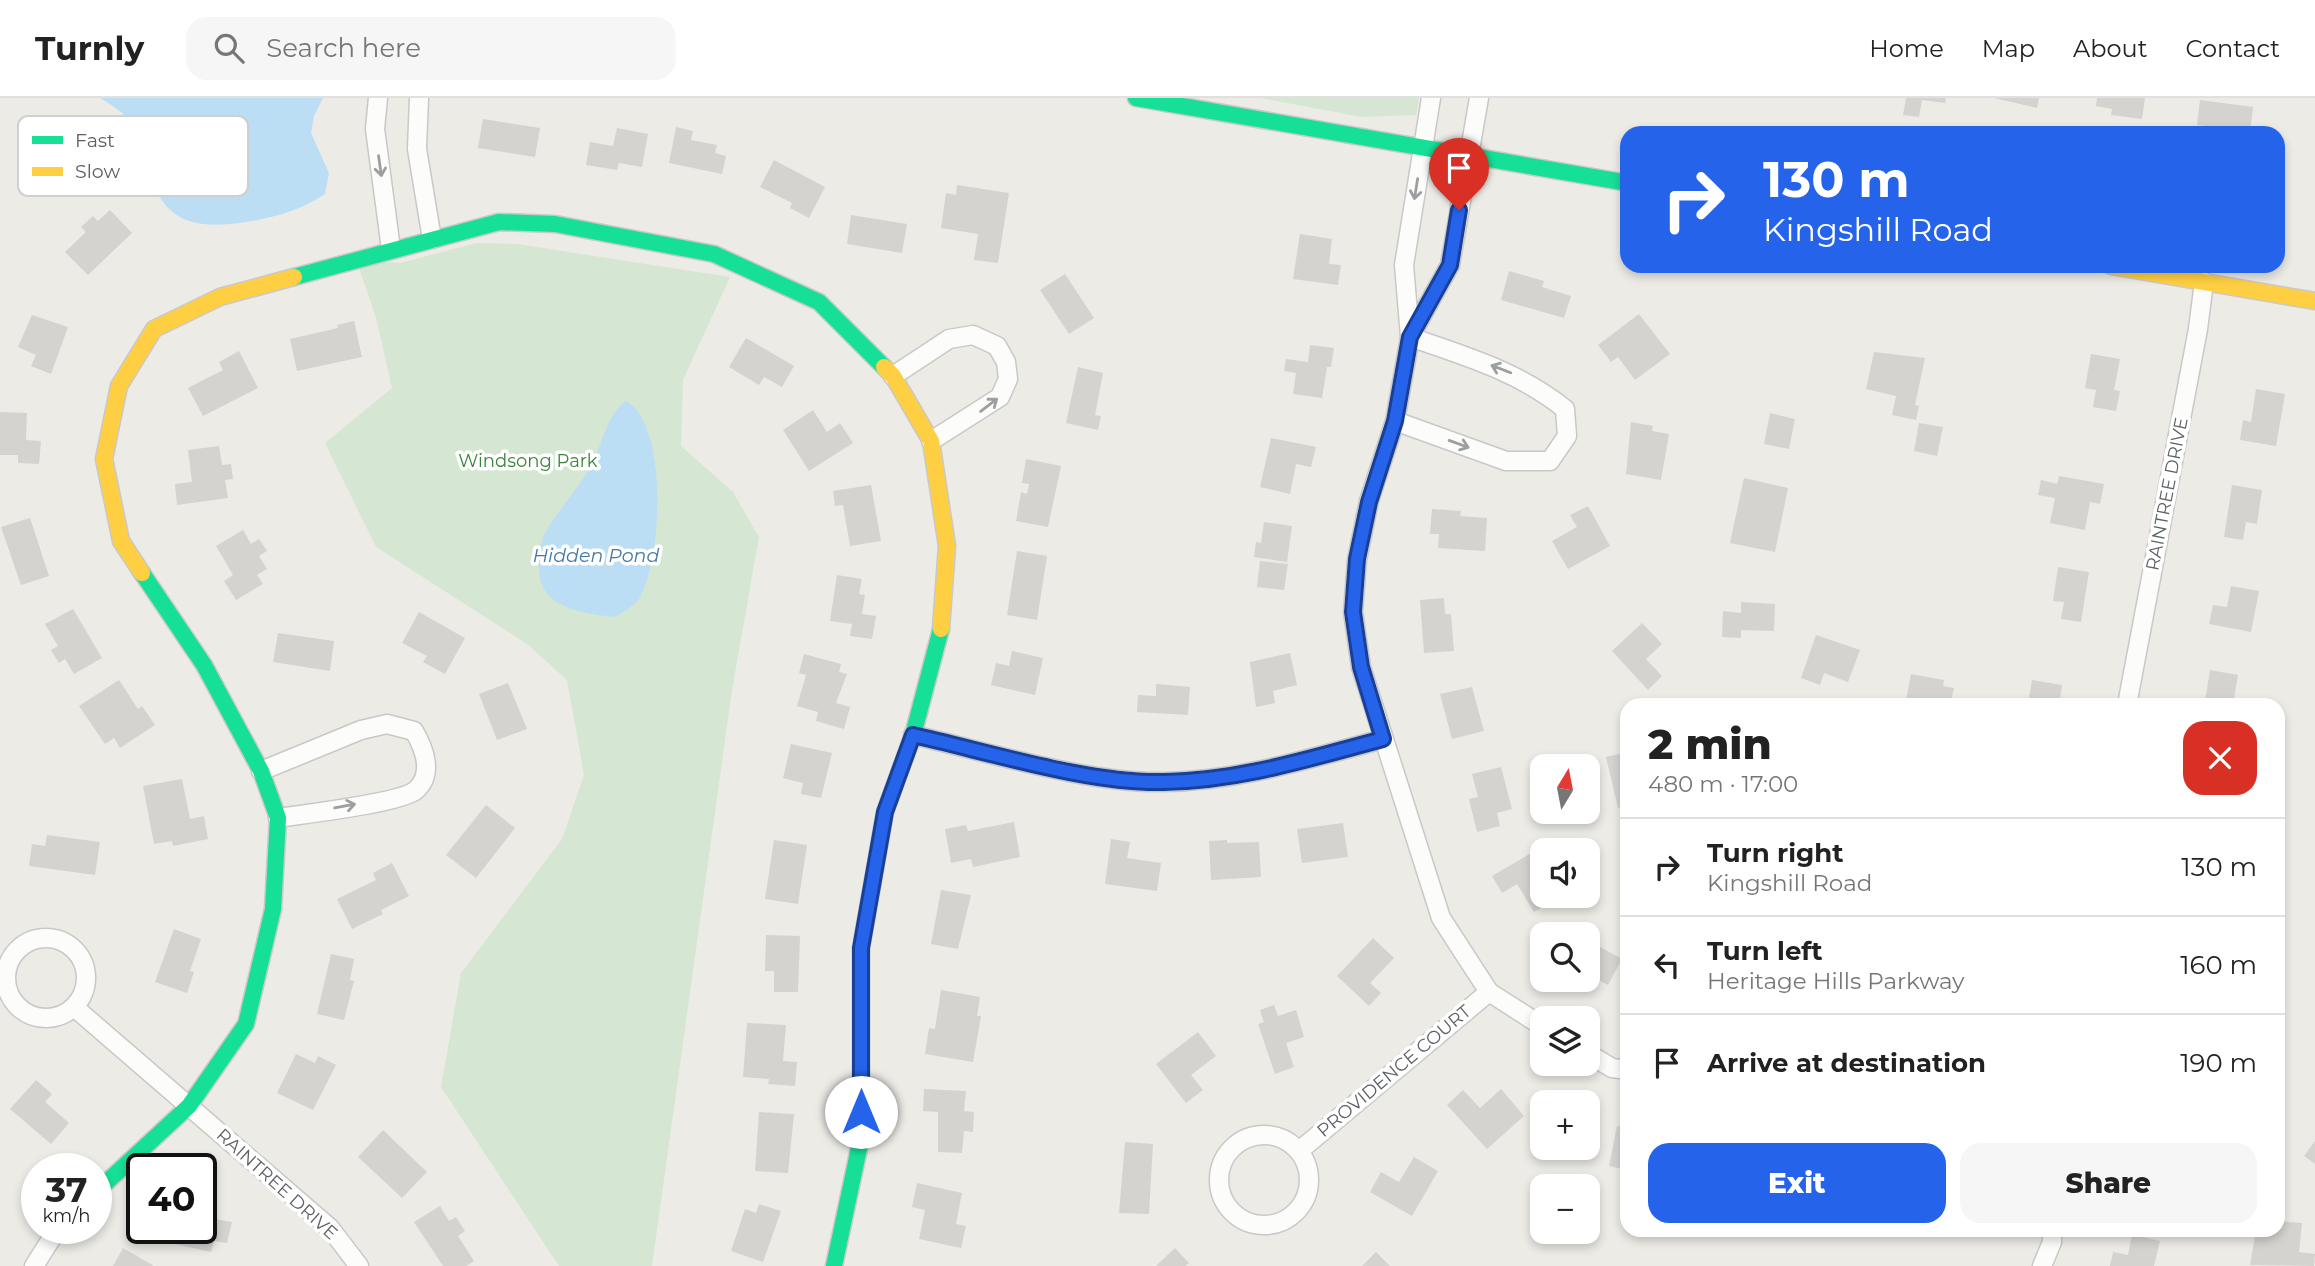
<!DOCTYPE html>
<meta charset="utf-8">
<style>
:root{--surface:#fff;--page:#f6f6f6;--text:#222;--muted:#767676;--line:#e0e0e0;--accent:#2563eb}
body{margin:0;font-family:Montserrat,sans-serif;background:var(--page);color:var(--text);height:100vh;display:flex;flex-direction:column;font-size:26px;white-space:nowrap}
*{box-sizing:border-box;margin:0}
p{font-size:23px;color:var(--muted)}
.icon{flex:none;width:38px;height:38px;fill:none;stroke:currentColor;stroke-width:2;stroke-linecap:round;stroke-linejoin:round}
.map{position:relative;flex:1;overflow:hidden}
.sheet{position:absolute;left:1620px;top:600px;width:665px;height:539px;display:flex;flex-direction:column;background:var(--surface);border-radius:21px;box-shadow:0 4px 10px #0003}
.sheet>*{flex:none}
.guide{position:absolute;left:1620px;top:28px;width:665px;height:147px;border-radius:21px;box-shadow:0 4px 10px #0003;background:#2563eb;color:#fff;overflow:hidden}
.needle{width:46px;rotate:10deg}
.fabs{position:absolute;left:1530px;top:656px;display:grid;gap:14px}
.fabs a{display:grid;place-items:center;width:70px;height:70px;border-radius:14px;background:var(--surface);box-shadow:0 4px 10px #0003;font-size:35px}
.speed{position:absolute;left:21px;top:1055px;display:flex;gap:14px;font-size:35px;font-weight:700;text-align:center}
.speed>*{display:grid;place-content:center;width:91px;height:91px;border-radius:50%;background:var(--surface);box-shadow:0 4px 10px #0003;line-height:1}
.speed small{font-size:18px;font-weight:400}
.speed .limit{border:4px solid #111;border-radius:10px;background:#fff;color:#111}
.pin{position:absolute;display:grid;place-items:center;width:60px;height:60px;color:#fff;margin:-72px -30px;border-radius:50% 50% 50% 0;rotate:-45deg;box-shadow:0 0 7px #0007}
.pin .icon{rotate:45deg}
.me{position:absolute;width:77px;margin:-38px;rotate:0deg;stroke-linejoin:round;filter:drop-shadow(0 0 5px #0008)}
.turn{display:flex;align-items:center;gap:24px;height:147px;padding:0 28px;font-size:32px}
.turn .icon{width:91px;height:91px;stroke-width:2.5}
.turn b{display:block;font-size:49px;line-height:60px}
.round{display:grid;place-items:center;flex:none;width:74px;height:74px;border-radius:21px;background:var(--page)}
.overview{display:flex;align-items:center;justify-content:space-between;height:119px;padding:0 28px}
h1{font-size:42px;font-weight:800;line-height:52px}
.primary-button{display:flex;gap:14px;margin-top:auto;padding:14px 28px}
.primary-button a{flex:1;height:80px;border-radius:21px;background:var(--accent);color:#fff;font-size:28px;font-weight:800;line-height:80px;text-align:center}
.primary-button a+a{background:var(--page);color:var(--text)}
ul{padding:0;list-style:none}
li{display:flex;align-items:center;gap:21px;height:98px;padding:0 28px;border-top:2px solid var(--line)}
li div{flex:1}
li b{display:block;font-size:26px}
li em{font-style:normal}
header{display:flex;align-items:center;gap:42px;box-sizing:border-box;height:98px;padding:0 35px;background:var(--surface);border-bottom:2px solid var(--line)}
header strong{font-size:33px}
nav{display:flex;gap:38px;margin-inline-start:auto;font-size:24px}
.search{width:490px;height:63px;background:var(--page);display:flex;align-items:center;gap:18px;box-sizing:border-box;padding:0 24px;border-radius:21px;color:var(--muted);font-size:26px}
.map>svg:first-child{display:block}
.green{fill:#d5e7d2}
.water{fill:#bcdef4}
.building{fill:#d4d3d0}
.lines{fill:none;stroke-linecap:round;stroke-linejoin:round}
.street-casing{stroke:#c8c8c7;stroke-width:21}
.fast-casing{stroke:#c8c9c8;stroke-width:19}
.slow-casing{stroke:#c8c9c8;stroke-width:19}
.street{stroke:#fcfcfb;stroke-width:18}
.fast{stroke:#16e098;stroke-width:16}
.slow{stroke:#ffcf43;stroke-width:16}
.oneway{stroke:#9c9ea0}
.route-casing{stroke:#184099;stroke-width:18}
.route{stroke:#2563eb;stroke-width:12}
.labels{text-anchor:middle;stroke-width:7;stroke-linejoin:round;paint-order:stroke}
.park-label{font-size:18px;fill:#3a853c;stroke:#fff}
.street-label{font-size:18px;fill:#5c6064;stroke:#fff}
.water-label{font-size:19px;font-style:italic;fill:#4579ac;stroke:#fff}
.key{fill:#fff;stroke:#cecfd0;stroke-width:2}
.key-label{font-size:19px;fill:#5c6064}
</style>
<header>
<strong>Turnly</strong>
<div class="search"><svg class="icon" aria-label="search" viewBox="0 0 24 24"><circle cx="10" cy="10" r="6"/><path d="M15 15l6 6"/></svg>Search here</div>
<nav><a>Home</a><a>Map</a><a>About</a><a>Contact</a></nav>
</header>
<div class="map">
<svg width="2315" height="1168" viewBox="0 0 2315 1168">
<rect width="100%" height="100%" fill="#ecebe6"/>
<path class="green" d="M1260 0H1419L1416 17 1362 19Z
M477 145 517 146 730 179 683 282 681 348 733 394 759 439 732 592 652 1168H559L441 989 461 875 562 741 584 677 567 582 527 546 376 449 325 345 392 290 376 220 356 161 400 165Z"/>
<path class="water" d="M100 0H323L314 18 311 35 329 75 325 96C300 113 270 121 239 125 192 131 164 123 148 73 144 62 144 48 139 37 131 20 116 9 100 0Z
M626 303C669 327 662 460 640 499 636 507 623 514 615 519 580 515 537 510 539 466 539 453 541 441 548 430 560 410 576 393 588 373 602 351 605 317 626 303Z"/>
<path class="building" d="M1906 0H1946L1945 5 1922 2 1919 19 1903 17Z
M1994 0H2039L2037 10Z
M2097 0H2145L2142 21 2111 17 2112 11 2096 8Z
M2200 2 2253 9 2250 35H2205V28L2197 27Z
M483 21 540 30 535 59 478 50Z
M676 29 693 33 691 42 717 47 715 55 726 58 722 76 669 65Z
M617 30 648 36 642 69 619 65 617 72 586 67 590 44 613 48Z
M774 62 825 89 809 120 790 110 792 105 760 89Z
M957 87 1009 95 998 165 974 162 978 136 941 130 946 95 956 97Z
M110 112 132 135 88 177 65 154 86 134 81 129 93 118 98 123Z
M851 117 907 126 902 155 847 146Z
M1300 136 1332 141 1329 166 1341 167 1338 187 1293 181Z
M1509 173 1544 183 1542 189 1571 198 1564 220 1501 202Z
M1065 176 1094 220 1069 236 1040 192Z
M1639 216 1670 256 1635 282 1618 259 1611 264 1598 247Z
M32 217 68 229 51 276 31 268 36 257 18 249Z
M354 223 362 259 297 273 290 241 338 230 337 227Z
M746 240 794 268 782 289 764 279 759 287 729 269Z
M1310 247 1334 250 1331 269H1327L1322 300 1293 296 1296 275 1284 273 1286 261 1308 264Z
M239 253 258 290 203 318 188 290 223 272 219 264Z
M1874 254 1925 260 1915 307 1919 308 1916 322 1892 317 1896 298 1866 291Z
M2091 256 2120 261 2114 292 2120 293 2116 313 2093 309 2096 292 2085 290Z
M1078 269 1103 275 1095 317 1101 318 1098 332 1066 325Z
M2256 291 2285 296 2276 348 2240 342 2243 322 2251 324Z
M813 312 827 334 840 325 853 345 809 373 783 332Z
M0 314 27 315 26 342 41 343 39 366 18 365V357H0Z
M1770 315 1795 321 1789 351 1764 346Z
M1631 324 1653 328 1652 333 1669 336 1661 382 1626 376Z
M1919 325 1943 329 1937 358 1914 353Z
M1271 340 1316 349 1311 369 1296 366 1290 396 1260 389Z
M219 348 222 367 231 366 233 381 225 382 228 400 177 407 175 386 192 384 188 352Z
M1026 361 1061 368 1048 429 1016 423 1021 394 1027 396 1029 386 1022 385Z
M2059 378 2104 386 2100 406 2090 404 2085 432 2050 425 2055 400 2038 397 2041 382 2057 386Z
M1744 380 1788 390 1775 454 1730 445Z
M871 387 881 443 850 448 843 407 835 408 833 393Z
M2232 387 2262 392 2257 426 2246 424 2243 442 2224 439Z
M1588 408 1610 448 1568 471 1552 443 1577 429 1570 417Z
M1432 411 1461 413 1460 418 1487 420 1485 453 1438 450 1439 436H1430Z
M30 420 49 478 21 487 1 429Z
M1264 424 1292 428 1287 464 1254 459 1256 444 1261 445Z
M243 432 251 446 259 441 267 453 259 458 267 471 257 477 263 486 236 502 224 483 233 477 216 448Z
M1017 453 1047 458 1037 522 1007 517Z
M1260 463 1288 466 1284 492 1257 489Z
M2058 469 2089 474 2081 524 2061 521 2064 504 2053 503Z
M837 477 862 481 859 496 865 497 862 516 876 518 872 541 850 538 852 526 830 523Z
M2231 488 2259 493 2251 534 2209 526 2213 507 2227 509Z
M1444 500 1445 516H1451L1454 553 1424 555 1420 502Z
M1741 504 1775 506 1774 533 1741 532V540L1722 539 1723 513 1741 515Z
M73 511 102 560 74 576 65 561 59 565 51 552 58 548 45 526Z
M419 514 465 540 445 576 423 564 427 558 402 545Z
M1642 525 1662 546 1646 561 1662 578 1648 592 1612 553Z
M278 535 334 543 330 573 273 564Z
M1816 537 1860 552 1848 584 1824 575 1820 587 1801 580Z
M1012 553 1043 560 1035 597 991 587 996 565 1009 568Z
M1290 555 1297 587 1273 593 1275 605 1256 609 1250 564Z
M804 556 841 566 839 574 847 576 836 605 850 609 844 631 816 623 818 614 797 608 806 577 799 575Z
M2210 572 2238 577 2233 607H2195L2196 603 2205 604Z
M1911 576 1944 582 1943 588 1954 590 1950 607H1905Z
M119 582 138 611 142 608 155 627 120 650 114 640 105 646 79 608Z
M2032 582 2062 587 2059 607H2028Z
M508 585 527 631 497 642 479 596Z
M1156 586 1190 589 1188 617 1137 614 1138 597 1156 598Z
M1472 589 1484 633 1452 641 1440 596Z
M791 646 832 655 821 700 801 696 803 685 783 680Z
M1628 654V708L1618 710 1606 659Z
M1501 669 1512 711 1497 715 1500 728 1477 734 1469 701 1478 699 1472 676Z
M182 681 190 721 204 718 208 741 173 748 172 743 154 746 143 688Z
M486 707 515 730 476 780 446 757Z
M1014 724 1020 759 973 769 971 761 951 765 945 731 966 727 968 733Z
M1343 725 1348 759 1302 765 1297 731Z
M47 737 100 744 95 777 29 768 32 746 45 748Z
M1111 741 1130 744 1127 760 1161 765 1157 793 1105 786Z
M774 742 807 747 798 806 765 801Z
M1227 742V745L1259 744 1261 779 1211 782 1209 743Z
M1531 755 1542 773V798L1558 800 1534 814 1517 786 1502 795 1492 778Z
M392 765 409 798 381 812 383 816 352 831 337 801 376 782 373 775Z
M941 792 971 797 958 851 931 846Z
M174 831 201 841 190 873 194 874 187 895 155 884Z
M766 837 800 838 798 894H774V873H765Z
M1373 840 1394 860 1370 885 1381 895 1369 908 1337 878Z
M1593 845 1622 861 1608 887 1587 876V851Z
M331 856 354 861 350 882 354 883 344 922 317 916Z
M941 892 980 899 977 918H981L973 964 925 956 929 930 935 931Z
M1274 907 1278 918 1296 912 1304 939 1286 945 1294 969 1275 976 1258 926 1264 924 1260 912Z
M747 925 786 927 783 963 797 964 795 988 768 986 769 981 743 979Z
M1198 934 1216 958 1191 977 1203 992 1186 1005 1156 966Z
M296 956 315 965 318 958 336 967 313 1012 277 995Z
M36 982 52 996 45 1004 69 1025 51 1046 10 1011Z
M924 991 966 993 964 1013 974 1014 973 1034 964 1033 962 1055 938 1054V1014L923 1013Z
M1501 991 1524 1018 1487 1051 1447 1007 1463 992 1480 1010Z
M759 1014 794 1016 788 1075 755 1073Z
M1617 1028 1628 1030V1072L1609 1068Z
M383 1032 427 1074 402 1100 358 1059Z
M2315 1043V1066L2304 1058Z
M1125 1044 1153 1046 1149 1116 1119 1115Z
M1414 1059 1438 1073 1412 1118 1370 1094 1381 1074 1399 1084Z
M917 1085 962 1095 956 1126 966 1128 961 1150 919 1141 925 1112 912 1109Z
M759 1106 781 1113 763 1164 731 1153 745 1111 756 1115Z
M440 1108 449 1123 456 1119 465 1133 458 1138 474 1163 466 1168H443L414 1124Z
M209 1120 232 1124 227 1145 214 1143 211 1154 170 1145 173 1130H201V1123L208 1125Z
M2278 1123 2302 1125 2299 1154 2315 1156 2314 1168 2250 1167 2256 1132H2278Z
M2132 1137 2160 1143 2154 1168H2110L2113 1154 2128 1157Z
M123 1150 154 1168H113Z
M1175 1150 1189 1165 1185 1168H1156Z
M1376 1154 1390 1168H1362Z"/>
<g class="lines">
<defs>
<path id="street" d="M378 0 375 31 391 151
M419 0 417 51 432 141
M1431 0 1404 167 1410 239 1395 323 1369 403 1357 462 1353 514 1361 569 1441 820 1489 894 1542 928
M1410 239 1450 167 1479 0
M893 278 949 241 973 237 997 248 1006 264 1008 281 1000 299 931 343
M1395 323 1506 363H1550L1567 338 1565 311C1519 274 1466 258 1410 239
M2127 607 2198 231 2204 184
M913 637C988 654 1089 686 1164 684 1240 683 1311 660 1383 641
M261 673 361 632 387 626 414 633C424 650 434 676 416 692 402 705 303 716 278 720
M6 880a40 40 0 1 1 80 0a40 40 0 1 1-80 0Z
M74 909 330 1130 359 1168
M1587 955 1612 970 1628 972
M1219 1082a45 45 0 1 1 90 0a45 45 0 1 1-90 0Z
M1299 1053 1489 894
M34 1168 58 1130
M2042 1168 2052 1144V1132"/>
<path id="fast" d="M1136 0 1628 85
M294 179 499 124 555 126 714 156 819 204 884 269
M96 1094 189 1008 246 926 273 811 278 720 261 673 204 567 142 475
M834 1168 861 1041V850L885 714 913 637 941 531"/>
<path id="slow" d="M2111 168 2315 203
M884 269 893 278 931 343 947 448 941 531
M142 475 121 443 104 361 119 288 154 231 220 199 294 179"/>
</defs>
<use href="#street" class="street-casing"/>
<use href="#fast" class="fast-casing"/>
<use href="#slow" class="slow-casing"/>
<use href="#street" class="street"/>
<use href="#fast" class="fast"/>
<use href="#slow" class="slow"/>
</g>
<defs><path id="oneway-shaft" d="M-6 0H5M1.5-3L5.5 0L1.5 3" fill="none" stroke-width="1.6" stroke-linecap="round" stroke-linejoin="round" transform="scale(1.75)"/></defs>
<g class="oneway">
<use href="#oneway-shaft" transform="translate(380 68) rotate(82)"/>
<use href="#oneway-shaft" transform="translate(1416 91) rotate(99)"/>
<use href="#oneway-shaft" transform="translate(1501 271) rotate(-159)"/>
<use href="#oneway-shaft" transform="translate(989 307) rotate(-37)"/>
<use href="#oneway-shaft" transform="translate(1459 346) rotate(20)"/>
<use href="#oneway-shaft" transform="translate(345 708) rotate(-10)"/>
</g>
<g class="lines">
<defs>
<path id="route" d="M861 1014V850L885 714 913 637C989 654 1089 686 1164 684 1240 683 1311 660 1383 641L1361 569 1353 514 1357 461 1369 404 1395 323 1410 239 1450 167 1459 112"/>
</defs>
<use href="#route" class="route-casing"/>
<use href="#route" class="route"/>
</g>
<g class="labels">
<g class="park-label">
<text x="528" y="369">Windsong Park</text>
</g>
<g class="street-label">
<text transform="translate(2167 396) rotate(-79)" y="6">RAINTREE DRIVE</text>
<text transform="translate(1394 973) rotate(-40)" y="6">PROVIDENCE COURT</text>
<text transform="translate(277 1086) rotate(42)" y="6">RAINTREE DRIVE</text>
</g>
<g class="water-label">
<text x="596" y="464">Hidden Pond</text>
</g>
</g>
<rect x="18" y="18" width="230" height="80" rx="10" class="key"/>
<rect x="32" y="38" width="31" height="8" fill="#16e098"/>
<rect x="32" y="69" width="31" height="9" fill="#ffcf43"/>
<g class="key-label">
<text x="75" y="49">Fast</text>
<text x="75" y="80">Slow</text>
</g>
</svg>
<div class="fabs">
<a><svg class="needle" viewBox="-14 -14 28 28"><path d="M0-13l5 13h-10z" fill="#e53935"/><path d="M0 13l5-13h-10z" fill="#767676"/></svg></a>
<a><svg class="icon" aria-label="sound" viewBox="0 0 24 24"><path d="M4 9h4l5-4v14l-5-4H4zM17 9q2 3 0 6"/></svg></a>
<a><svg class="icon" aria-label="search" viewBox="0 0 24 24"><circle cx="10" cy="10" r="6"/><path d="M15 15l6 6"/></svg></a>
<a><svg class="icon" aria-label="layers" viewBox="0 0 24 24"><path d="M12 4l9 5-9 5-9-5zM3 14l9 5 9-5"/></svg></a>
<a>+</a>
<a>−</a>
</div>
<div class="speed"><div>37<small>km/h</small></div><div class="limit">40</div></div>
<div class="pin" style="left:1459px;top:112px;background:#d93025"><svg class="icon" aria-label="arrive" viewBox="0 0 24 24"><path d="M6 21V4h12l-3 4 3 4H6"/></svg></div>
<svg class="me" style="left:861px;top:1014px" viewBox="-20 -20 40 40"><circle r="19" fill="#fff"/><path d="M0-13L10 11 0 6-10 11z" fill="#2563eb"/></svg>
<div class="guide">
<div class="turn"><svg class="icon" aria-label="right" viewBox="0 0 24 24"><path d="M7 20v-9h11M14 6l5 5-5 5"/></svg><div><b>130 m</b>Kingshill Road</div></div>
</div>
<section class="sheet">
<div class="overview"><div><h1>2 min</h1><p>480 m · 17:00</p></div><a class="round" style="background:#d93025;color:#fff"><svg class="icon" aria-label="close" viewBox="0 0 24 24"><path d="M6 6l12 12M18 6L6 18"/></svg></a></div>
<ul>
<li><svg class="icon" aria-label="right" viewBox="0 0 24 24"><path d="M7 20v-9h11M14 6l5 5-5 5"/></svg><div><b>Turn right</b><p>Kingshill Road</p></div><em>130 m</em></li>
<li><svg class="icon" aria-label="left" viewBox="0 0 24 24"><path d="M17 20v-9H6M10 6l-5 5 5 5"/></svg><div><b>Turn left</b><p>Heritage Hills Parkway</p></div><em>160 m</em></li>
<li><svg class="icon" aria-label="arrive" viewBox="0 0 24 24"><path d="M6 21V4h12l-3 4 3 4H6"/></svg><div><b>Arrive at destination</b></div><em>190 m</em></li>
</ul>
<div class="primary-button"><a>Exit</a><a>Share</a></div>
</section>
</div>
